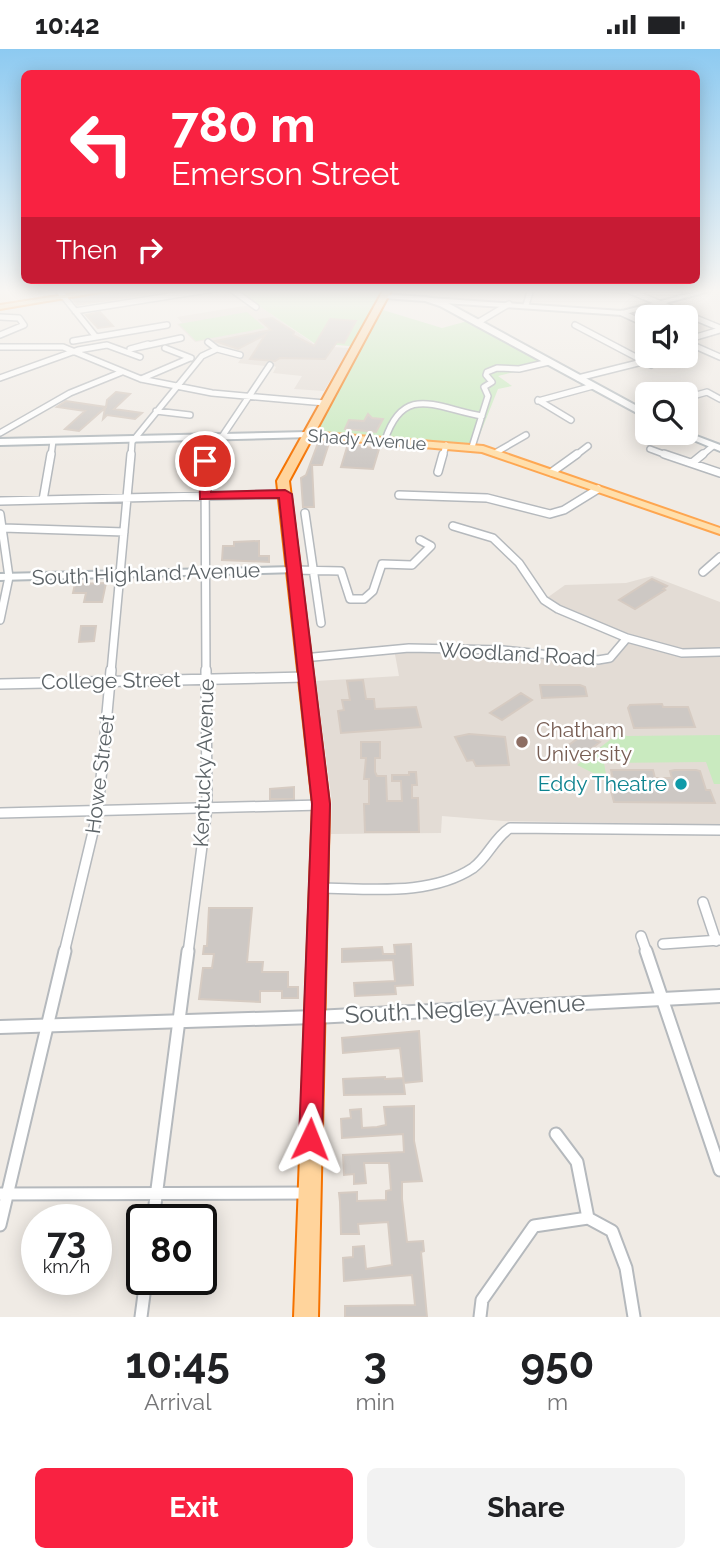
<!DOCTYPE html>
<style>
:root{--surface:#fff;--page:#f2f2f2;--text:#202124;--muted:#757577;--accent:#f92241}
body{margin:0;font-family:Raleway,sans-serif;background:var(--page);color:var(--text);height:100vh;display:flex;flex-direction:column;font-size:26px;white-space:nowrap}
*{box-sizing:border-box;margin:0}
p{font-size:23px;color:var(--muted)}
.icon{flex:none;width:38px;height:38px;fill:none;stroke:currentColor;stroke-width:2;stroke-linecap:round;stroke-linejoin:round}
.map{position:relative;height:1268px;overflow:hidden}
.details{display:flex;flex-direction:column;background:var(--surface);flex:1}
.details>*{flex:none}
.guide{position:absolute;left:21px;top:21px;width:679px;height:214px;border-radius:10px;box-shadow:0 4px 18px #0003;background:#f92241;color:#fff;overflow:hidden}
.controls{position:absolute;left:635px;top:256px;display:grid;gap:14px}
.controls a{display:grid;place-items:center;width:63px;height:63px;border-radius:10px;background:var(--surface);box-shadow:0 4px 18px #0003;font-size:35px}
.speed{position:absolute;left:21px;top:1155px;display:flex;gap:14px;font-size:35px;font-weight:700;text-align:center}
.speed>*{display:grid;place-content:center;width:91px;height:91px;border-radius:50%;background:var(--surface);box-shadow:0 4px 18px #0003;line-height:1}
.speed small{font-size:18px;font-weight:400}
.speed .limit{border:4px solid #111;border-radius:10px;background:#fff;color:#111}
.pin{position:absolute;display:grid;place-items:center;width:60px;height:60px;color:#fff;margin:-30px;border:4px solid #fff;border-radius:50%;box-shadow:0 2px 7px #0007}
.me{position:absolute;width:77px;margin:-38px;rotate:2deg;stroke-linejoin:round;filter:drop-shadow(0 0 5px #0008)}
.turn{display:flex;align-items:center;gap:24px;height:147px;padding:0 35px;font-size:32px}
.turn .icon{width:91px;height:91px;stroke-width:2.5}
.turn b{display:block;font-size:49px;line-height:60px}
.then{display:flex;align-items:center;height:66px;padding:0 35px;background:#0003;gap:14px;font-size:26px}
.eta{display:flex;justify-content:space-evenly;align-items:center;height:119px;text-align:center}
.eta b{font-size:42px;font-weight:700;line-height:49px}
.cta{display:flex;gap:14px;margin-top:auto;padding:14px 35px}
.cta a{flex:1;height:80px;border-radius:10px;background:var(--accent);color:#fff;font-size:28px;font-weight:700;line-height:80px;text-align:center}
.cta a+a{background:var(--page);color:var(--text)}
.status{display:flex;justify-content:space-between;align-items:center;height:49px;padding:0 35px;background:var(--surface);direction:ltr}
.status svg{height:19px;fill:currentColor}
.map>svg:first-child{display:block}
.commercial{fill:#ffefdb}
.education{fill:#e3dcd5}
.green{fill:#c9eabf}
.building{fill:#cdc8c4;stroke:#d6cbc2;stroke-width:2}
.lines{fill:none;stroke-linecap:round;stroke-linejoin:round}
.minor-far3-casing{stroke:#b5b9bd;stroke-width:8}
.minor-far2-casing{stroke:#b5b9bd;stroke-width:10}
.minor-far1-casing{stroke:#b5b9bd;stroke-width:12}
.minor-casing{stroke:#b5b9bd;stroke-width:15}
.tertiary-casing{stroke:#b5b9bd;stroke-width:4}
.secondary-casing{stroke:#b3babe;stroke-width:4}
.primary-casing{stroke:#fea650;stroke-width:4}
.trunk-casing{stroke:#f57200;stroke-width:4}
.minor-far3{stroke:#fff;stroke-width:5}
.minor-far2{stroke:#fff;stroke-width:7}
.minor-far1{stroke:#fff;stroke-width:9}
.minor{stroke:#fff;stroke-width:11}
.tertiary{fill:#fff;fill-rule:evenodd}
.secondary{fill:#fff;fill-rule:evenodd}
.primary{fill:#ffdfab;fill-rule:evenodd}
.trunk{fill:#ffd49c;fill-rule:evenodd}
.route{fill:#f92241;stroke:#a2162a;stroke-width:2}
.education-dot{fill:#8d6e63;stroke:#fff;stroke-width:2.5}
.culture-dot{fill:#0f9aa8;stroke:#fff;stroke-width:2.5}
.labels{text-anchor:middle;stroke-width:5;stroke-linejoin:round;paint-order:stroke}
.far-street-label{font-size:18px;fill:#5c6367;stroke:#fff}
.street-label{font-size:21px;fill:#5c6367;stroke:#fff}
.education-label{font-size:21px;fill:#785e54;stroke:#fff;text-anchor:start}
.culture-label{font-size:21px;fill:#0d838f;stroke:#fff;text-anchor:end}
.near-street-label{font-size:24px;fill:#5c6367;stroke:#fff}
</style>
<div class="status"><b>10:42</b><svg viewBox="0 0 49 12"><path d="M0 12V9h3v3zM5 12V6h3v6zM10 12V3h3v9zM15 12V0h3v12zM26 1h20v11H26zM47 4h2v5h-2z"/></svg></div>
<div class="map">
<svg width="720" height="1268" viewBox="0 0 720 1268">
<rect width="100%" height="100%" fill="#f0ebe5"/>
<path class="commercial" d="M0 240H52L58 246 0 256Z"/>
<path class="education" d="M250 256 255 259 261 258 317 297 349 299 324 342 294 340 302 327 273 324 276 318 268 313 265 317 238 314 243 306 216 298 209 291 195 293 177 275 182 274 177 268Z
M652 527 720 553V776L503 772 442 767 441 784 331 785 332 754 316 632 399 627 394 600 409 599 609 609 627 590 544 551 565 536 626 534Z"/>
<path class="green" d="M234 240H382L371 260 383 261 442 279 468 272 546 315 498 327 512 337 498 340 476 395 316 383 361 298 314 294Z
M247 263 265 279 196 292 179 275Z
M619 684 627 687 720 686V735H714L706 713 604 714 607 731 577 716Z"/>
<path class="building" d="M121 240 123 242 173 241 77 256 73 250 118 243Z
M100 263 113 277 98 279 86 266Z
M272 269 294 283 293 286 314 297 330 270 356 272 344 294 337 293 325 310 280 309 275 312 250 310 265 286 238 300 215 292 271 281 260 271Z
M116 343 130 345 114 360 142 364 135 370 107 366 103 370 105 359 79 382 65 380 85 362 57 358 66 352 106 358 107 351Z
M368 365 372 369 383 370 376 383 345 380 349 371 364 372Z
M318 394H329L322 416H312L314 458H303L301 429 306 426Z
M348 395 379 400 373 420 341 418Z
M259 492V507H269V513L222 511 223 497H234V493Z
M652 530 667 537 663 540 665 541 635 560 619 551Z
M106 534 102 553H84L86 544H73L75 535Z
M81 577H96L94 592 79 593Z
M363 631 366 650H374L375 660 416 658 421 678 341 684 338 662 344 661 342 651H350L347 632Z
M540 636H580L585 638 587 647 542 649Z
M521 644 532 651 502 671 490 664Z
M662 655 663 658H688L695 678 634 679 628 659 630 656Z
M469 685 505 688 509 716 476 717 473 711 467 712 455 688Z
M584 685 600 693 578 710 562 701Z
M361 693H380V709H375V723L377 727H386L387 752H402L401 732H392V726H409V723H416L417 736H412V749H418L419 783H365L364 755H369V730H364L366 709H361Z
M611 721H653L655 729H672L670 722 675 721H696L700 722 706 741H710L715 754 614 753 608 730H613Z
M294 738V750H270V740Z
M209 859H252L247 913H263L262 923H288V938H298V949H282V942H260V953L199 950 203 919H212L214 905H203L204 897H207Z
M411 895 413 936 395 937 396 945 355 947 354 934 395 932 393 911 342 913V900L382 898 383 905H395L394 896Z
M419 982 422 1032 404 1034 400 999 343 1004 342 989Z
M385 1028V1030L403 1029 405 1045 344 1046 343 1030Z
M414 1057V1092L422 1132 402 1133V1150L407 1193 423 1192 424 1202 421 1203 427 1268H345V1257L415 1256 412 1226 344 1232 343 1209 353 1208V1198L364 1197 366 1220 392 1216 388 1173 358 1175 359 1185H341L340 1153 339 1144 357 1143V1152L386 1151V1142L391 1141 389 1114H364L366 1134 354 1135V1125L344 1126 343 1106 404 1103 403 1085 342 1089 341 1070 351 1069 350 1061 361 1060 362 1079 377 1078 386 1076 384 1058Z"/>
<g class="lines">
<defs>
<path id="minor-far3" d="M231 240 256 258
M604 240 629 241
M625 240 720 279
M64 248 96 288
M526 256 531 240
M75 262 214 240
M622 264 648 276
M0 268 19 269 24 276 0 286
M477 274 509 255
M575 276 651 316
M686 291 720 281
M73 292 167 276
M208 293 217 300 240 306
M686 293 720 308
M148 295 130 300 181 289
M0 298H63L141 330 212 344 325 354
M165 299 191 309
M0 329 78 301 107 296 140 308
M578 329 646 312
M141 330 190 309
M686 349 707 343 720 350
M538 351 571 371
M538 352 593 337
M637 361 648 359
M156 362 190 366
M0 384 70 344 122 323
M385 391C404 333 438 360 482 367
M472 398 488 347 484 338 492 333 486 326 487 323 497 319 519 320 549 313
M650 400 669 407
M495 404 526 386
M51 407 53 392
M131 407 132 393 202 307 217 300
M209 407 270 316
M443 407 446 396
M575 407 588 397
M701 407 713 397"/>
<path id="minor-far2" d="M664 405 720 424
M692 414 703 405
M438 423 443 405
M552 423 577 405
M399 446 487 449 550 465 564 461 598 440
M43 451 51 405
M0 452 285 445
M305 464 321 574
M0 465 9 528 0 571
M453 477 493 489 519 514 544 551 558 560 627 589
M3 479 124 483
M293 521 341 522 350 550H364L373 542 382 515 412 516 431 497 420 491
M703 523 720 508
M303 609 409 599 503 601 598 611 610 609 627 589 682 604 720 603
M111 623 131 405
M206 623 205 413 210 405"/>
<path id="minor-far1" d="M0 635 305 628
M0 764 321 756
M318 839C368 839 429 848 473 819 488 808 494 789 510 779L720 781
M703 853 716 892
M641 887 647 904
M663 895 720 891
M64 904 98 762 111 621
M188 904 207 759 206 621"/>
<path id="minor" d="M646 902 720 1121
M556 1085 577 1113 588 1169
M0 1145 309 1144
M153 1171 188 902
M0 1176 65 902
M141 1268 146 1230
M480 1268 482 1251 534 1177 588 1169 612 1182 626 1219 634 1268"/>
<path id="tertiary" d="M708 240H717L622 266 430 253 427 251 430 249 622 262Z
M720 941V953L315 974 0 984V972L315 962Z"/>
<path id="secondary" d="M55 240H61L68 248 67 250H61Z
M381 245 426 248 446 253 648 363V370L440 257 425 252 384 249 380 247Z
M308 383 313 386 311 388 0 396V390Z
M674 383H686L720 396V402Z
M293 518 297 519 298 521 297 523 0 531V525Z"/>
<path id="primary" d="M103 240H118L0 260V256Z
M308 383 483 397 720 479V485L482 403 305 388 303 386Z"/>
<path id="trunk" d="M384 240H392L289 432 329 756 318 1268H294L313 756 277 432Z"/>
</defs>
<use href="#minor-far3" class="minor-far3-casing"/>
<use href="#minor-far2" class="minor-far2-casing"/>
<use href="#minor-far1" class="minor-far1-casing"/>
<use href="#minor" class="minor-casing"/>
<use href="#tertiary" class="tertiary-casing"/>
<use href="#secondary" class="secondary-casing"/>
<use href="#primary" class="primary-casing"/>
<use href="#trunk" class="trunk-casing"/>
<use href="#minor-far3" class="minor-far3"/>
<use href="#minor-far2" class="minor-far2"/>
<use href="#minor-far1" class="minor-far1"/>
<use href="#minor" class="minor"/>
<use href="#tertiary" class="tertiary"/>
<use href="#secondary" class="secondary"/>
<use href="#primary" class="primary"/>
<use href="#trunk" class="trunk"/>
</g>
<linearGradient id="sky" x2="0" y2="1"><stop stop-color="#8dcaf1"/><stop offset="0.58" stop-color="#f8f6f3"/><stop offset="1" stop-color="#f8f6f3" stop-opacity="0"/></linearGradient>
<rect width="720" height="417" fill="url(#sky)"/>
<path class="route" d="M205 409 211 412V443L285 441 292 445 330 755 322 1090 319 1097 310 1100 302 1097 299 1090 312 755 279 449 200 450 199 412Z"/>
<circle class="education-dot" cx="522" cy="693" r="7"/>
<circle class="culture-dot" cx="681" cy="735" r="7"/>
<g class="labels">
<g class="far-street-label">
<text transform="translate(367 391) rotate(4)" y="6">Shady Avenue</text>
</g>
<g class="street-label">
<text transform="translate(146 525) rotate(-2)" y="7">South Highland Avenue</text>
<text transform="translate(517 605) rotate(3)" y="7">Woodland Road</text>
<text transform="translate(111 632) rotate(-1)" y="7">College Street</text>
<text transform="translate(204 714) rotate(-88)" y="7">Kentucky Avenue</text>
<text transform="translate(100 725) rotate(-83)" y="7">Howe Street</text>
</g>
<g class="education-label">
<text x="536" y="688">Chatham<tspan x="536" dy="24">University</tspan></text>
</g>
<g class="culture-label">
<text x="667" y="742">Eddy Theatre</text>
</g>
<g class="near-street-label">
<text transform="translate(465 960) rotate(-3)" y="8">South Negley Avenue</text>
</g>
</g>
</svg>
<div class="controls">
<a><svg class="icon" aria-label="sound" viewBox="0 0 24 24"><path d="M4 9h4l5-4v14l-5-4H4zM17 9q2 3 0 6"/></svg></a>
<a><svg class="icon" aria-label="search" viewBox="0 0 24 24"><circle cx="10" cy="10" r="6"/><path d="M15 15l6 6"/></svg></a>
</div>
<div class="speed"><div>73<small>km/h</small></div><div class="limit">80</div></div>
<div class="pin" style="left:205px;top:412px;background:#d93025"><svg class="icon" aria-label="arrive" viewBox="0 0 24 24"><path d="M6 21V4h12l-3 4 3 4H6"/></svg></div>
<svg class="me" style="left:310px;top:1090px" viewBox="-20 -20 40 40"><path d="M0-17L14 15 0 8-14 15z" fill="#f92241" stroke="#fff" stroke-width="4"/></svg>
<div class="guide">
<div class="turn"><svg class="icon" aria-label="left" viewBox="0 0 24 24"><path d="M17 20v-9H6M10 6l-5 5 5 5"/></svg><div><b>780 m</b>Emerson Street</div></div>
<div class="then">Then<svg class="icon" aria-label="right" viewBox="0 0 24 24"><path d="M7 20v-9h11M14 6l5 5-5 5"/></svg></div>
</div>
</div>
<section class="details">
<div class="eta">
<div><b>10:45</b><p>Arrival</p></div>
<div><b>3</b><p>min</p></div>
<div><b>950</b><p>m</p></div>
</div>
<div class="cta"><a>Exit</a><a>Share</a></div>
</section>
